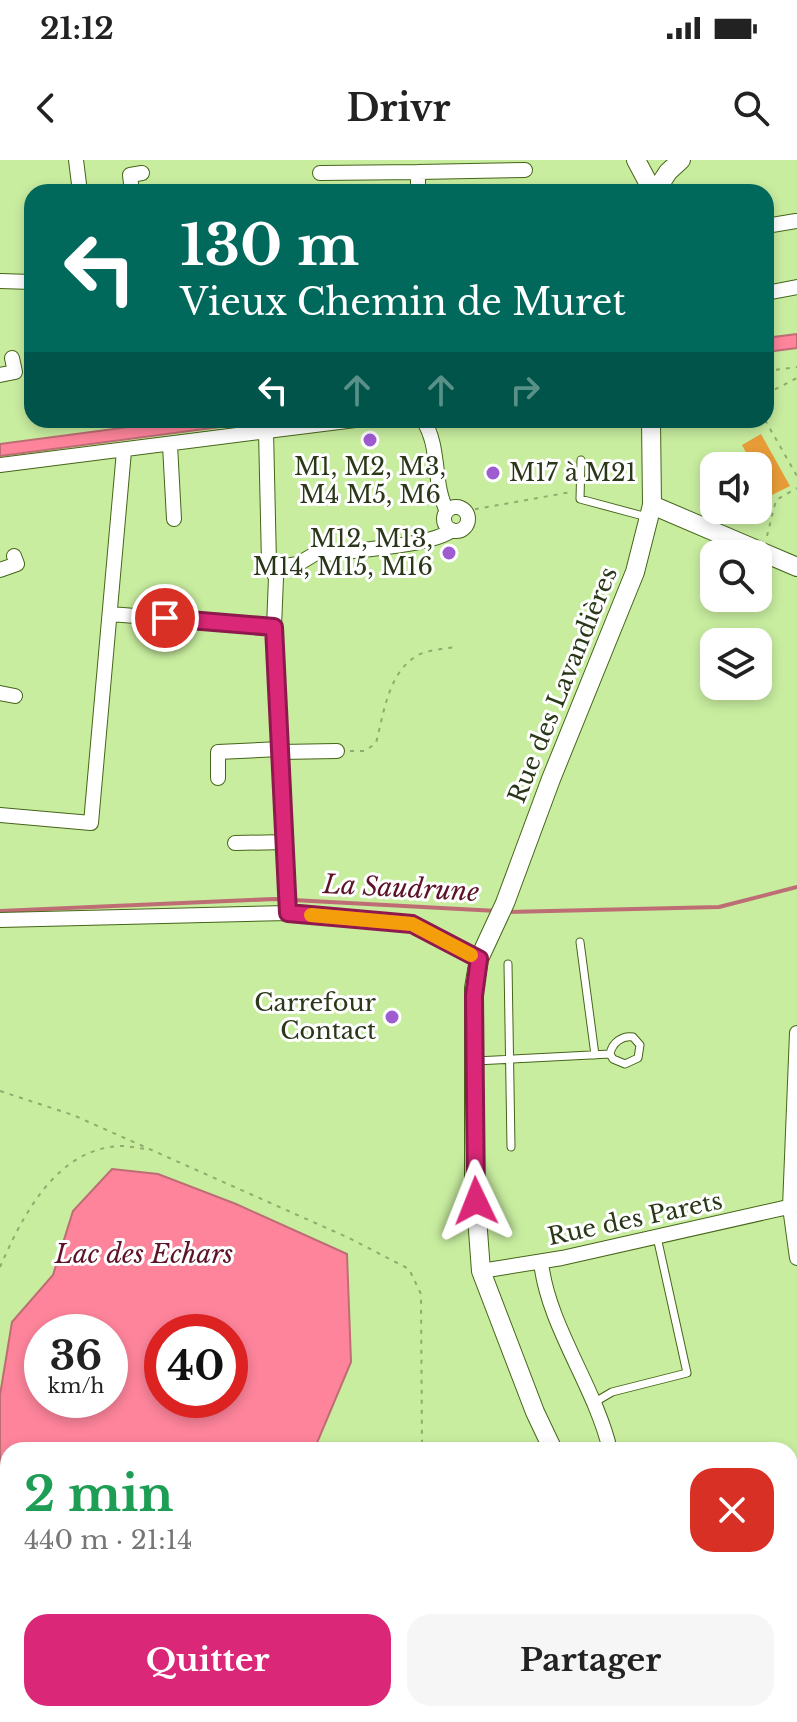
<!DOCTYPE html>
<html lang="fr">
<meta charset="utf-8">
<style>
:root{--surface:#fff;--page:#f6f6f6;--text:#222;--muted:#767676;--accent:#db2777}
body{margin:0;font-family:"Libre Baskerville",serif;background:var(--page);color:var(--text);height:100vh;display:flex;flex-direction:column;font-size:30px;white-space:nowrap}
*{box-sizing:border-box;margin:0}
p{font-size:26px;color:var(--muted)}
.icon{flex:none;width:44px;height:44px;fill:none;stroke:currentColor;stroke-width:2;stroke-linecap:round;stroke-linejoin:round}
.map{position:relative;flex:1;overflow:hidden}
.panel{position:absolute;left:0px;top:1282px;width:798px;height:280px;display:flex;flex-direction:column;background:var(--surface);border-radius:24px 24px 0 0;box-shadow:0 4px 12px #0003}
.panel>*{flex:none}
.guide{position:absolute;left:24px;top:24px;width:750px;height:244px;border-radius:24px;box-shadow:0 4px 12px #0003;background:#00695c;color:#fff;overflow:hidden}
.buttons{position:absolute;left:700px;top:292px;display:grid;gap:16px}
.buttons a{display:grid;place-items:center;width:72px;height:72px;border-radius:16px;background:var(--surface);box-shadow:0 4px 12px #0003;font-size:40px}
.speed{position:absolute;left:24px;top:1154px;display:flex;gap:16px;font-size:40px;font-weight:700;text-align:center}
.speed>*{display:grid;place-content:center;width:104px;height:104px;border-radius:50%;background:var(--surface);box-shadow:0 4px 12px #0003;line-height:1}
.speed small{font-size:20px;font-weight:400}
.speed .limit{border:12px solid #d22;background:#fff;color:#111}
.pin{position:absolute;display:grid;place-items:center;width:68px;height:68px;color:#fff;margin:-34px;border:4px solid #fff;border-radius:50%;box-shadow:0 2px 8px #0007}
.me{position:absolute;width:88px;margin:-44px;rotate:358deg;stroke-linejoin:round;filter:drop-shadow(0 0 6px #0008)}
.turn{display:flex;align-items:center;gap:28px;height:168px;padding:0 24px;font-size:36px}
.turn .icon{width:104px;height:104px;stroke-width:2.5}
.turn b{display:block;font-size:56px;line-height:68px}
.lanes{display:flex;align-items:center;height:76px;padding:0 24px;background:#0003;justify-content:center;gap:40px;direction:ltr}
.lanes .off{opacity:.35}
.round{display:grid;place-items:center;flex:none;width:84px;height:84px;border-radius:24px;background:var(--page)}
.headline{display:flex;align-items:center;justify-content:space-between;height:136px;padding:0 24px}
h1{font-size:48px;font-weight:800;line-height:60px;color:#1e9e55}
.cta{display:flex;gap:16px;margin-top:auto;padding:16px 24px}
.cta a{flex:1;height:92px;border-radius:24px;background:var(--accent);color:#fff;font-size:32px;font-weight:800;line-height:92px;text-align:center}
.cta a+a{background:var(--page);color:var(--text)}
.status{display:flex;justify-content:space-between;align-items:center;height:56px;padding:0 40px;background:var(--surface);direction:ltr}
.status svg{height:22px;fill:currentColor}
header{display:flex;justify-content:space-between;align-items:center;height:104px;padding:0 24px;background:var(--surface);font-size:36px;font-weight:800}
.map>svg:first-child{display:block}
.green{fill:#e89c38}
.water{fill:#fd849b;stroke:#be6d74;stroke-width:2;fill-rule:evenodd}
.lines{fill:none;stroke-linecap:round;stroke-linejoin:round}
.stream{stroke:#be6d74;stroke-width:4}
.service-casing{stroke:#466519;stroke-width:9}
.minor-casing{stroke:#466519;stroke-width:16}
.tertiary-casing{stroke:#466519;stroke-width:20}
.path{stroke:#8fab6e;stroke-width:2;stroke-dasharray:4 6;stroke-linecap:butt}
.service{stroke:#fff;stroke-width:7}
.minor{stroke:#fff;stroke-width:14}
.tertiary{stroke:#fff;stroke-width:18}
.route-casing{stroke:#8e194d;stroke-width:20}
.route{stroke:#db2777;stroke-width:14}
.slow{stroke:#f59e0b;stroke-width:14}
.poi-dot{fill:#9f5bd0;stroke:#fff;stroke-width:3}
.labels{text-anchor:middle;stroke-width:6;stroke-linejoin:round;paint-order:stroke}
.poi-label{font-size:24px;fill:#2a3819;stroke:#fff;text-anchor:end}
.street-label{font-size:24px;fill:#2a3819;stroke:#fff}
.water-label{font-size:26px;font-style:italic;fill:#5d1227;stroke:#fff}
</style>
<div class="status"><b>21:12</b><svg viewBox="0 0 49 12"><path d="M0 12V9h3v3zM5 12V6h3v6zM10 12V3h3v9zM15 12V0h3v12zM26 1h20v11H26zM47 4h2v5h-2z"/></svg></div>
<header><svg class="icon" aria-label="back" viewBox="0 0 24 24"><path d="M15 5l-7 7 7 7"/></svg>Drivr<svg class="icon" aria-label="search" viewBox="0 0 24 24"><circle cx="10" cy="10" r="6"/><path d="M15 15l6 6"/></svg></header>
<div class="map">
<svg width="797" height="1562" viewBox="0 0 797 1562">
<rect width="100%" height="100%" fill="#c8ed9f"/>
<path class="green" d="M761 274 790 326 770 336 758 314V306H753L742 285Z"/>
<path class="water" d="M797 174V188L766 192V178Z
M182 260H274L0 296V284Z
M112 1009 158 1014 236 1044 347 1094 351 1202 314 1290H8V1554H289V1562H0V1235L12 1162 53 1115 73 1051ZM42 1172H110V1240H42ZM162 1172H230V1240H162Z"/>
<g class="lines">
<path class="stream" d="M0 751 274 739 497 751
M506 752 719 747 797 727"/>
<defs>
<path id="service" d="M581 300 580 339 647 357
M580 782 595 895
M508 804 511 987
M476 901 610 894 613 899 625 904 638 898 640 885 633 877C622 875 612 883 610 894
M595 1242 612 1232 687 1213 657 1077
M428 1554V1562"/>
<path id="minor" d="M76 0 80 32
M418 12 525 10
M320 13 418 12V32
M132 32 130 15 142 13
M766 66 796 61
M0 121 32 122
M766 133 797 127
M0 215 15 212 12 198
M423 260C441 287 432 323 447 351
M266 271 269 403 276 418 274 467 288 753
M170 285 174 359
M0 305 355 260
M444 359a12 12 0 1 1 24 0a12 12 0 1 1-24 0Z
M272 408 298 404 318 392 327 394C355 390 432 386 452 370
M0 410 17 404 14 396
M110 454 274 467
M0 533 15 536
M280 592 337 591
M218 618V592L280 589
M0 655 91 663 124 291
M235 683 286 682
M0 760 288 753 412 764 479 799
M797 873 790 1047 797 1098
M541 1102C548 1166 595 1226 610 1290
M481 1111 562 1098 797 1045
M790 1332 797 1329
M589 1562 590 1554"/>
<path id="tertiary" d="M636 0 653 32
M655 32 668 12 681 0
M652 345 797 407
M553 1290 535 1252 481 1111 474 1017V828L479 799 505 743 551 619 635 412 652 345 651 260
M790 1534 797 1540"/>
</defs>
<use href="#service" class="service-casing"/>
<use href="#minor" class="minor-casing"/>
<use href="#tertiary" class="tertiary-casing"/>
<path class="path" d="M766 211 797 207
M766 234 797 218
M718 260 732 265 741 260
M765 260 797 316
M465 351 571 332
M767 376 776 340 797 328
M350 591H365L376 583C384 553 388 512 418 495 428 490 443 489 455 487
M0 931 73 955 349 1078 409 1109 421 1134 422 1290
M0 1107C22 1057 56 988 121 986 129 986 138 988 146 989
M790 1350 797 1347"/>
<use href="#service" class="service"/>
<use href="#minor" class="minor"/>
<use href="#tertiary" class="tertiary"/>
</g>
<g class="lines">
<defs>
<path id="route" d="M165 458 274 467 288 753 412 764 479 799 474 836 476 1041"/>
</defs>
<use href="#route" class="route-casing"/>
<use href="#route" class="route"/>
<path class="slow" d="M311 755 412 764 471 795"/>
</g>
<g class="poi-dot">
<circle cx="370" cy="280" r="8"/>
<circle cx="493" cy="313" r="8"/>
<circle cx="449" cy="393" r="8"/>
<circle cx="392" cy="857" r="8"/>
</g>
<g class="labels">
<g class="poi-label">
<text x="370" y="315" text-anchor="middle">M1, M2, M3,<tspan x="370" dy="28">M4 M5, M6</tspan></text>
<text x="509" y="321" text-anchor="start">M17 à M21</text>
<text x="433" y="387">M12, M13,<tspan x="433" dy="28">M14, M15, M16</tspan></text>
<text x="376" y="851">Carrefour<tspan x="376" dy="28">Contact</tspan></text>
</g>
<g class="street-label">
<text transform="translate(563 525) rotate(-68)" y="8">Rue des Lavandières</text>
<text transform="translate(635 1059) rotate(-12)" y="8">Rue des Parets</text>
</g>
<g class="water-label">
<text transform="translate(401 728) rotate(3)" y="9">La Saudrune</text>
<text x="144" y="1103">Lac des Echars</text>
</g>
</g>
</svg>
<div class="buttons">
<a><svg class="icon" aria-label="sound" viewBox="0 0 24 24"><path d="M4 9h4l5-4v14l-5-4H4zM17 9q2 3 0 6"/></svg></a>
<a><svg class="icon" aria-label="search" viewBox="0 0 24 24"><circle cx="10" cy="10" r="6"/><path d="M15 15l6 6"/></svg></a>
<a><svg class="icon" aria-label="layers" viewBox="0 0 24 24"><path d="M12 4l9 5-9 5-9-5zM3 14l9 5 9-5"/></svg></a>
</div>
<div class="speed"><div>36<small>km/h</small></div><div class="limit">40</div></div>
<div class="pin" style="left:165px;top:458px;background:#d93025"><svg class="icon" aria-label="arrive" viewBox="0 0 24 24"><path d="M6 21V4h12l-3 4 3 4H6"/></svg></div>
<svg class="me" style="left:476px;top:1041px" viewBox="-20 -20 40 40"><path d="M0-17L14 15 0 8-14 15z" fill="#db2777" stroke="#fff" stroke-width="4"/></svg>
<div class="guide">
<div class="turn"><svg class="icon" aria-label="left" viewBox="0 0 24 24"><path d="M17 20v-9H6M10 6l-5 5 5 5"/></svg><div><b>130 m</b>Vieux Chemin de Muret</div></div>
<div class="lanes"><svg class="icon" aria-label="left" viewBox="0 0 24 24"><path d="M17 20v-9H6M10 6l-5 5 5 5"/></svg><svg class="icon off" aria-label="ahead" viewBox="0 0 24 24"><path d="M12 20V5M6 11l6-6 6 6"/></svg><svg class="icon off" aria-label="ahead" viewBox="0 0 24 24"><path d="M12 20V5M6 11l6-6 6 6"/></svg><svg class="icon off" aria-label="right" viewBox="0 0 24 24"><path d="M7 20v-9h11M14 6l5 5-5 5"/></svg></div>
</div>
<section class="panel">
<div class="headline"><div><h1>2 min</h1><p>440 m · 21:14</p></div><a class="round" style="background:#d93025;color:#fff"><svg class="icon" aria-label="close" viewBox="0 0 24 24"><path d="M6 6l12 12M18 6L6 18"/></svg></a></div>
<div class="cta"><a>Quitter</a><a>Partager</a></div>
</section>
</div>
